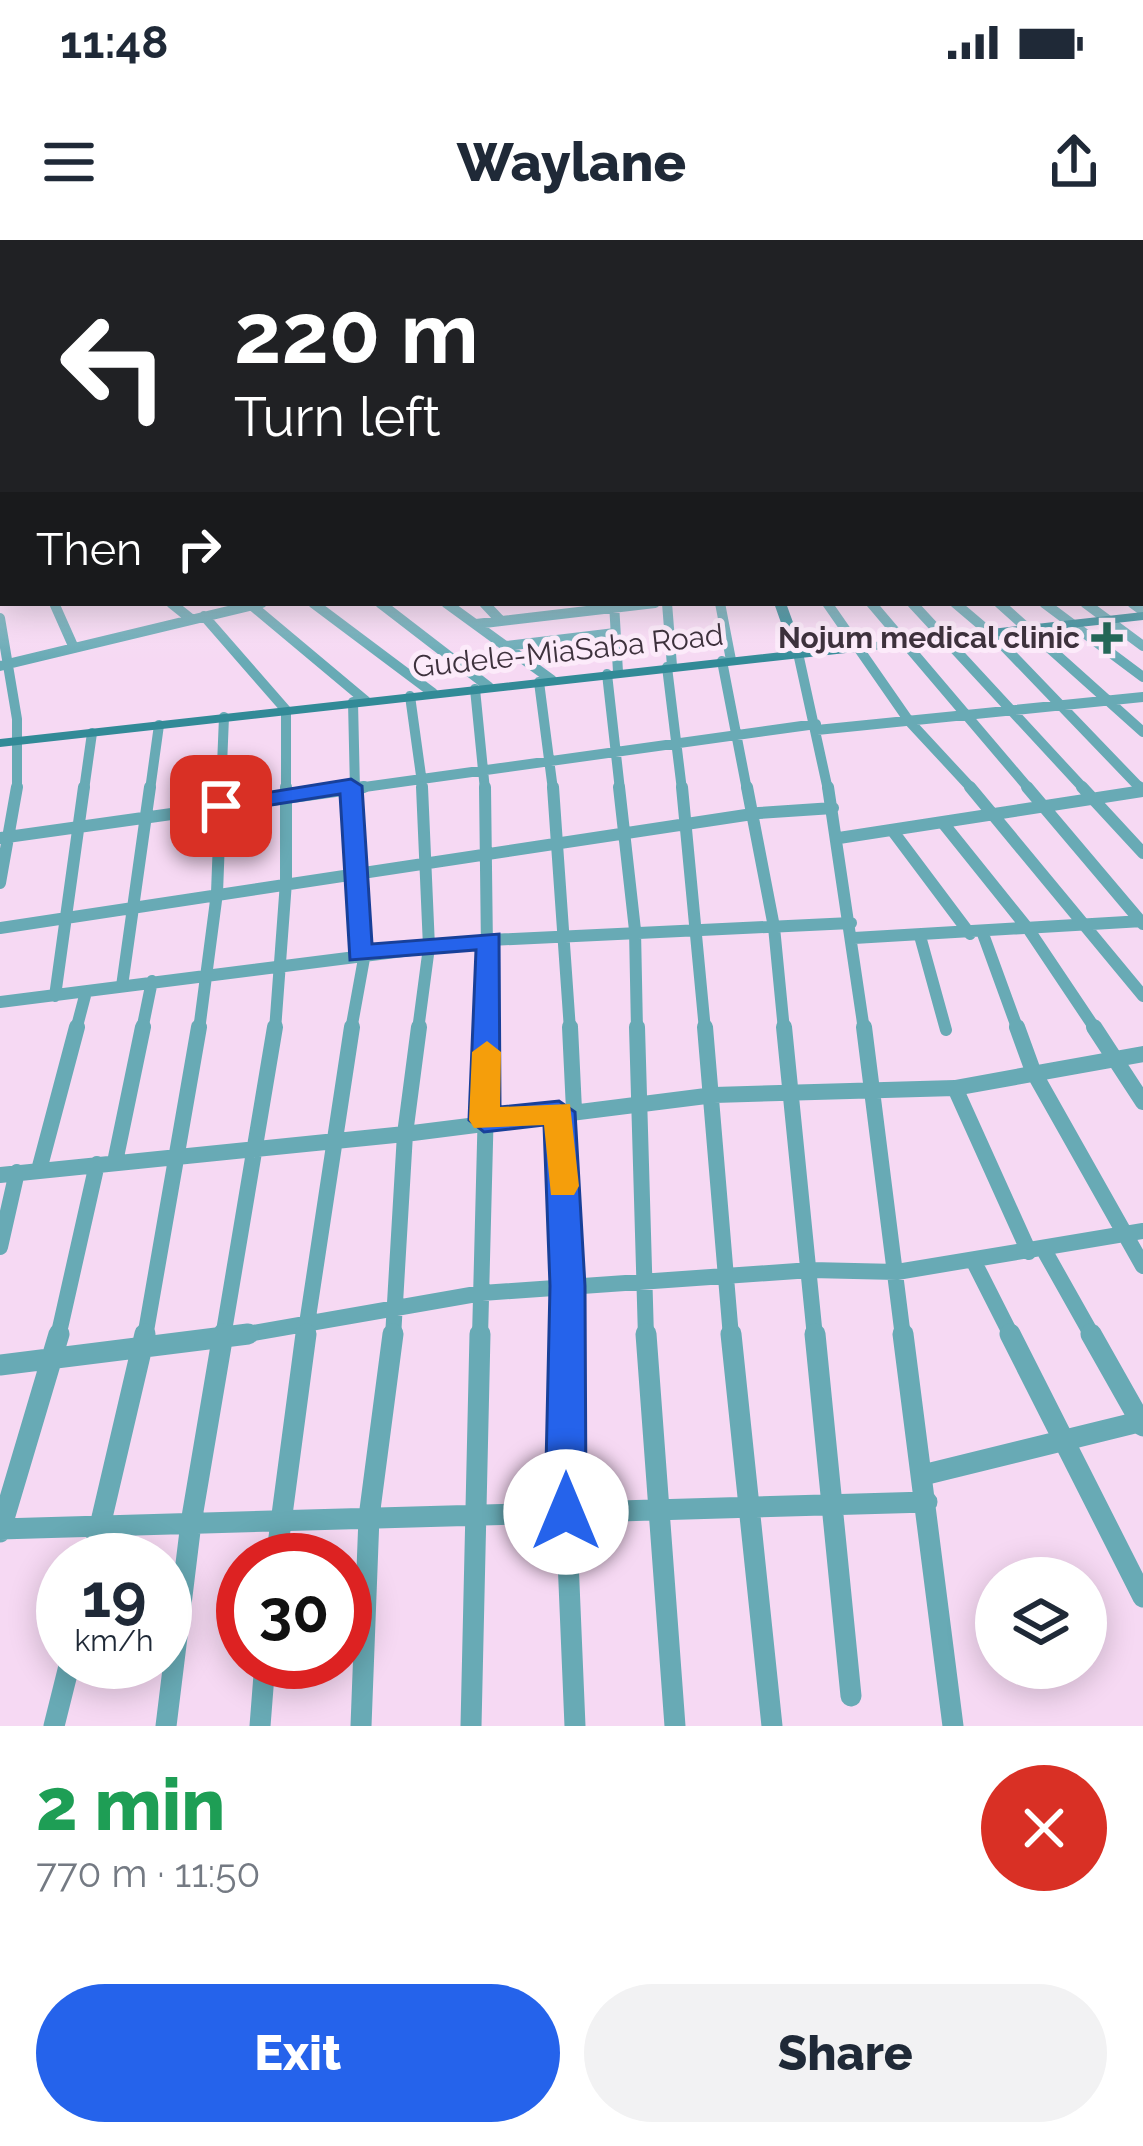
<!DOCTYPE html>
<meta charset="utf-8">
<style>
:root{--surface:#fff;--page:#f2f2f3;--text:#1f2937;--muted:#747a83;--accent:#2563eb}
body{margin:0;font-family:Raleway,sans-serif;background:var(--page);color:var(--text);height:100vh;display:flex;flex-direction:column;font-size:45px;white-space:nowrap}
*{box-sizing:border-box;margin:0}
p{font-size:39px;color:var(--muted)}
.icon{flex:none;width:66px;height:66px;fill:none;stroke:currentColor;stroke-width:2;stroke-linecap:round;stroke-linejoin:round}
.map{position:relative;height:1486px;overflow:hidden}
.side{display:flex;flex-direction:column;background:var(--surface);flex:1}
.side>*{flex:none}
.guide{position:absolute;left:0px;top:0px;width:1143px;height:366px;box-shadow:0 6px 30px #0003;background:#202124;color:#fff;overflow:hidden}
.fabs{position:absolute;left:975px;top:1317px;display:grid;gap:24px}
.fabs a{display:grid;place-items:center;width:132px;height:132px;border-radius:50%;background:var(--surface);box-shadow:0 6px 30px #0003;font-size:60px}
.speed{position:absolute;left:36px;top:1293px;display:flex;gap:24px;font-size:60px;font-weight:700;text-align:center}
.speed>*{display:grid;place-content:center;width:156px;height:156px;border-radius:50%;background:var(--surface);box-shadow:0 6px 30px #0003;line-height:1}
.speed small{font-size:30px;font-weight:400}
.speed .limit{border:18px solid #d22;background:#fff;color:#111}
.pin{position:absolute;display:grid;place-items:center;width:102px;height:102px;color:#fff;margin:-51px;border-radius:24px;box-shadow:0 6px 18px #0006}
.me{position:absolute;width:132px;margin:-66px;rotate:0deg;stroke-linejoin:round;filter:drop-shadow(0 0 9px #0008)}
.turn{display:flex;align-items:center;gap:42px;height:252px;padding:0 36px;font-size:54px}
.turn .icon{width:156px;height:156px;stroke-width:2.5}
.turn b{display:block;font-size:84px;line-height:102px}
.then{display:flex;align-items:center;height:114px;padding:0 36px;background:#0003;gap:24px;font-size:45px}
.round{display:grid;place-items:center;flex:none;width:126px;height:126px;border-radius:63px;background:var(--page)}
.headline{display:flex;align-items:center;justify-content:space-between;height:204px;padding:0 36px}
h1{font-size:72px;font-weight:800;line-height:90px;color:#1e9e55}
.cta{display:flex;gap:24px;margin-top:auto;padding:24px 36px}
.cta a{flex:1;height:138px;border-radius:72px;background:var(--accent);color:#fff;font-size:48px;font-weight:800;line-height:138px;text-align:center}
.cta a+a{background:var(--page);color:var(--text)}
.status{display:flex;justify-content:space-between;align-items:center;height:84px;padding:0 60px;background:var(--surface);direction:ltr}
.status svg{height:33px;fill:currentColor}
header{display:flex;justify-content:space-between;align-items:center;height:156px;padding:0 36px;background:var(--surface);font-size:54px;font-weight:800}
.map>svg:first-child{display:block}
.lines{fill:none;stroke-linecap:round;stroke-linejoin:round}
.street-far4{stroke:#68aab5;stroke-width:8}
.street-far3{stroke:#68aab5;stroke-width:10}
.street-far2{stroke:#68aab5;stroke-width:12}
.street-far1{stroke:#68aab5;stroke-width:16}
.street{stroke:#68aab5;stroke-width:21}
.secondary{fill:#328a97;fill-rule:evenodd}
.route{fill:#2563eb;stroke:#184099;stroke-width:3}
.slow{fill:#f59e0b}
.poi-dot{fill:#256858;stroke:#fcebfa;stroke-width:4.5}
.labels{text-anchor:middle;stroke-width:10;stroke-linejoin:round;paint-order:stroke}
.far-poi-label{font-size:30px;font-weight:bold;fill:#3e323d;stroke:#fcebfa;text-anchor:end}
.far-street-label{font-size:30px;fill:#3e323d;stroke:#fcebfa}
</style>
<div class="status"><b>11:48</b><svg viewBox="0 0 49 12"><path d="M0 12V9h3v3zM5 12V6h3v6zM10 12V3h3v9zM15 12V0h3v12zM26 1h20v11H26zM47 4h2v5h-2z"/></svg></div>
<header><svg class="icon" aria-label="menu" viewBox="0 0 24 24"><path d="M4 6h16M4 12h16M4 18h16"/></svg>Waylane<svg class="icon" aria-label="share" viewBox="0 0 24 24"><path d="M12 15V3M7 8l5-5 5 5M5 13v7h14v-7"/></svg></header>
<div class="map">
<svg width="1143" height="1486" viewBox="0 0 1143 1486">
<rect width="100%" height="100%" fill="#f6d9f3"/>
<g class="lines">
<path class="street-far4" d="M0 278 3 283"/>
<path class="street-far3" d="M54 363 74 408
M171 363 191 379
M313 363 433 453
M380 363 489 447
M446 363 552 440
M484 363 500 380
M614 363 618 432
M667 363 672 426
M720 363 731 420
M827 363 909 481 973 550
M871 363 1030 550
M912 363 1085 550
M955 363 995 397 1142 550
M999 363 1143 492
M1044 363 1143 437
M1085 363 1143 406
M1132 363 1143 371
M250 364 366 461
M204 376 286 470V550
M0 378 17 479V550
M476 384 655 363
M506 406 615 393
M798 413 828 550
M722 421 747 550
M0 426 262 363
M667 427 682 550
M607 434 620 550
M539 442 553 550
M475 449 485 550
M410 456 423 550
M353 462 355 550
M817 490 1143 457
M84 550 92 493
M150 550 159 485
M221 550 224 477
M343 550 816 484"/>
<path class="street-far2" d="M355 547 360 714
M485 547 488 790
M553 547 570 790
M619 547 635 690 637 790
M682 547 705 790
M747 547 774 687 784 790
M828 547 864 790
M970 547 1143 756
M1027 547 1143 684
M1082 547 1143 613
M1139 547 1143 551
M943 583 1029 690 1096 790
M892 590 970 694
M0 598 364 547
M839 598 1143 551
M0 643 17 547
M0 688 759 573 833 568
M983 694 1018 790
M920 696 946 790
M854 698 1143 681
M122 746 150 547
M55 756 84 547
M0 762 490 700 851 683
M76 790 86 752
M142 790 152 741
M199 790 217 653 221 547
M275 790 286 642V547
M351 790 365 713
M418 790 429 707 422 547"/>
<path class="street-far1" d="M570 787 574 870
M637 787 646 1097
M705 787 731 1097
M784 787 815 1097
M864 787 903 1097
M1017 787 1033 831 1143 1026
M1094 787 1143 862
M955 848 1029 1012
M559 872 568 1097
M115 922 143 787
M39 930 77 787
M0 935 405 894 419 787
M0 1007 17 932
M1044 1010 1093 1097
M974 1022 1012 1097
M58 1097 97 924
M145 1097 199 787
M223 1097 275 787
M230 1097 482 1053 811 1030 897 1032 1143 991
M305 1097 352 787
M393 1097 405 894 714 855 955 848 1143 814
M480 1097 488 787"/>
<path class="street" d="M568 1094 566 1272 575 1486
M646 1094 675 1486
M731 1094 772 1486
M815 1094 851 1456
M903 1094 953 1486
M1010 1094 1143 1357
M1091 1094 1143 1186
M0 1125 248 1094
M923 1235 1143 1181
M0 1289 927 1262
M0 1292 59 1094
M92 1320 145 1094
M276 1320 306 1094
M54 1486 70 1422
M166 1486 191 1283 223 1094
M260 1486 265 1422
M361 1486 369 1277 393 1094
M471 1486 480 1094"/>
<path class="secondary" d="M774 363H786L803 410 1143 372V380L0 507V499L791 411Z"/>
</g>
<linearGradient id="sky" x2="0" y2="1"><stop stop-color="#6aa6d6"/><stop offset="0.5" stop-color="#fbeefa"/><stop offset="1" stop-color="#fbeefa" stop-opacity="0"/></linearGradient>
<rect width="1143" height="421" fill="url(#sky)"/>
<path class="route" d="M351 539 362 546 372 704 499 694 500 867 559 861 575 872 585 1046 586 1272 580 1286 566 1292 551 1286 545 1272 550 1046 544 885 484 892 469 880 476 710 350 720 340 554 221 573 209 566 221 560Z"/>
<path class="slow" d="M487 801 501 812 500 867 570 864 579 946 574 955H551L544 885 474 888 469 880 472 812Z"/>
<path class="poi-dot" d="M1101 380h12v12h12v12h-12v12h-12v-12h-12v-12h12z"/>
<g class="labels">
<g class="far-poi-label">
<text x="1080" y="408">Nojum medical clinic</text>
</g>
<g class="far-street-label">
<text transform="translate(568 411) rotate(-6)" y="10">Gudele-MiaSaba Road</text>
</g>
</g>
</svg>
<div class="fabs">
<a><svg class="icon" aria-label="layers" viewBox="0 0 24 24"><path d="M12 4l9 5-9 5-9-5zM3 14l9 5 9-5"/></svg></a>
</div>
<div class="speed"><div>19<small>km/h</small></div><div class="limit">30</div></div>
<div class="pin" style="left:221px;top:566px;background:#d93025"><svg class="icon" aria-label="arrive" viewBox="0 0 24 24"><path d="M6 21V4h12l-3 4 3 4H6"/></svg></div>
<svg class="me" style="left:566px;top:1272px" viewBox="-20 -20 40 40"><circle r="19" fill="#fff"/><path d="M0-13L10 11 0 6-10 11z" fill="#2563eb"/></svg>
<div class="guide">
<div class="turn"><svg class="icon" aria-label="left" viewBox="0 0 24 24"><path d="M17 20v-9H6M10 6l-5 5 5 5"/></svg><div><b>220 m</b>Turn left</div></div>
<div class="then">Then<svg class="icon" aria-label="right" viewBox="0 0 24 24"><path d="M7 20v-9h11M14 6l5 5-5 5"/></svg></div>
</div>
</div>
<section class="side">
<div class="headline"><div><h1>2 min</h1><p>770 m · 11:50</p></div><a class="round" style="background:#d93025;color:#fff"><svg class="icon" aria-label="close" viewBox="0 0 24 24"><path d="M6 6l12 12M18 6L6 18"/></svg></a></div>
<div class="cta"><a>Exit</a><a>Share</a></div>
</section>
